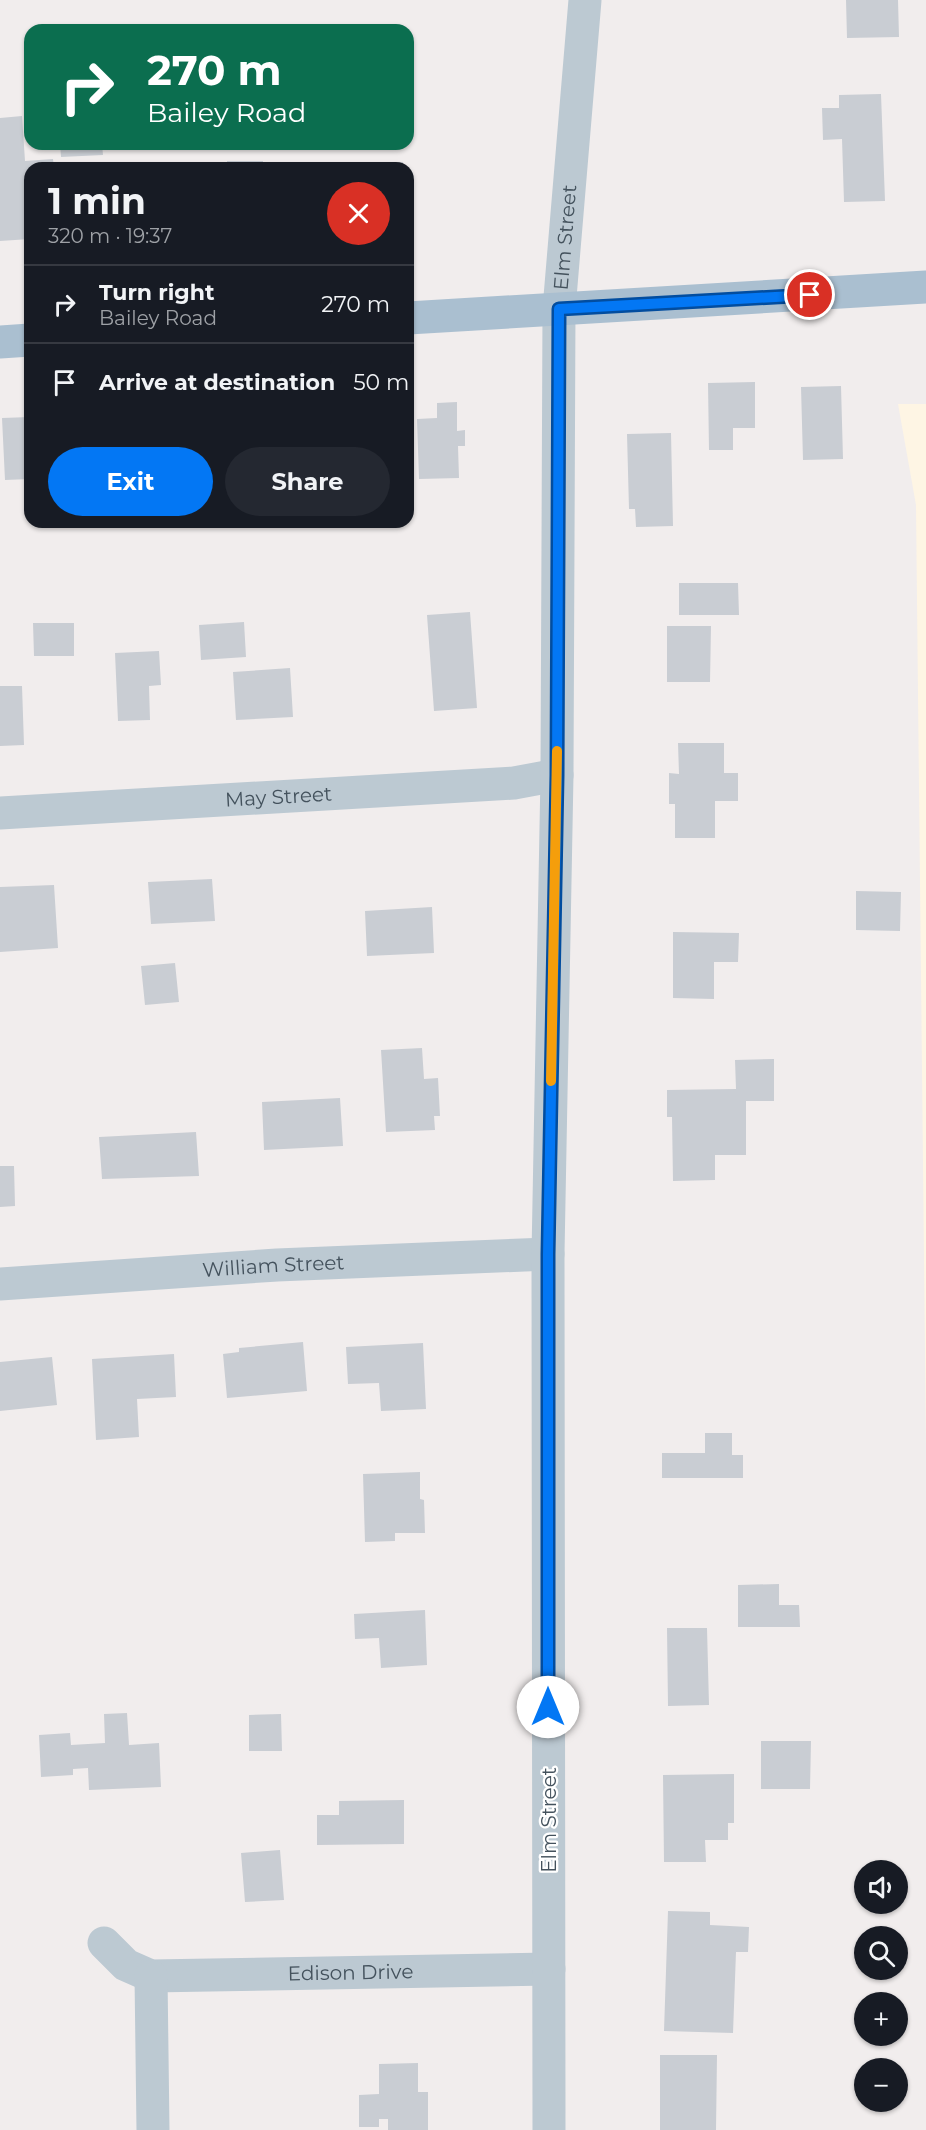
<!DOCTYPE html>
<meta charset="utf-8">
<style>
:root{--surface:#171b24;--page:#242831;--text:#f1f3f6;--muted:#9ea1a6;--line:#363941;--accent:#0377f4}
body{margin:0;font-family:Montserrat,sans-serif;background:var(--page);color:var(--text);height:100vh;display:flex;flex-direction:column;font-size:22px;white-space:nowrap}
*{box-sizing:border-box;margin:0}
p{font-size:20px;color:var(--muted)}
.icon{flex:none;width:33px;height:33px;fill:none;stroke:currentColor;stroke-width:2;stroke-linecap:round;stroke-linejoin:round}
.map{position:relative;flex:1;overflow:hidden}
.side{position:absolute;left:24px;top:162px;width:390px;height:366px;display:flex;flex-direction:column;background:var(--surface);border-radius:18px;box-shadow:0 2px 4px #0004}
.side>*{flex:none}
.banner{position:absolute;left:24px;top:24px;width:390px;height:126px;border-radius:18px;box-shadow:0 2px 4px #0004;background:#0b6e4f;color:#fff;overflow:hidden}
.tools{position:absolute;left:854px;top:1860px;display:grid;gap:12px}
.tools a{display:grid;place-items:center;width:54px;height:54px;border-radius:50%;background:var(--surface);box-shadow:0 2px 4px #0004;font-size:30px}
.pin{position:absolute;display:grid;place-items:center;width:51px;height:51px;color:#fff;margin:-26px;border:3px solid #fff;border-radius:50%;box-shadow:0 2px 6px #0007}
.me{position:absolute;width:66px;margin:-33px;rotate:0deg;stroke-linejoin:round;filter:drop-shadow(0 0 4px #0008)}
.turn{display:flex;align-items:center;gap:21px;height:126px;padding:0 24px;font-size:27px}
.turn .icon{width:78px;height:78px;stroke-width:2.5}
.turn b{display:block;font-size:42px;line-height:51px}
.round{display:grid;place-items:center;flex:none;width:63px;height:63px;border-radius:32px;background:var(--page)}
.headline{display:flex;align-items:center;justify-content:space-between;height:102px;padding:0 24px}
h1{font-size:36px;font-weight:700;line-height:45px}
.action{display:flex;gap:12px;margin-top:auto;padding:12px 24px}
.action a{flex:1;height:69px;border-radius:36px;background:var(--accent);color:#fff;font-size:24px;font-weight:700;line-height:69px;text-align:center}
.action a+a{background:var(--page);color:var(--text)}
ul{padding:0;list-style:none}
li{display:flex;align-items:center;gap:18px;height:78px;padding:0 24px;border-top:2px solid var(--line)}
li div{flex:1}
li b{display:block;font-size:22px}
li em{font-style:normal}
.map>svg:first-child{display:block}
.commercial{fill:#fef5e4}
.building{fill:#c9cdd3}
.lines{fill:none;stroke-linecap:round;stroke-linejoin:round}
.minor{stroke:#bcc9d2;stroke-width:33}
.major{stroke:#aabfd0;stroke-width:33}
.route-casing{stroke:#024d9f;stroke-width:15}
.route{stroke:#0377f4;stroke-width:10}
.slow{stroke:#f59e0b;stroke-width:10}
.labels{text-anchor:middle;stroke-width:4.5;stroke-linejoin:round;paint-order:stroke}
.street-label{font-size:20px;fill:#44525d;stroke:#fff}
</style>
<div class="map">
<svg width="926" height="2130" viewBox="0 0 926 2130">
<rect width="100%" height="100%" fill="#f1eded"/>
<path class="commercial" d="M898 404H926V1447L916 505Z"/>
<path class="building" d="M846 0H898L899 37 847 38Z
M881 94 885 201 844 202 842 139 823 140 822 108H839V95Z
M22 116 25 161 53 159 54 168H30V239L0 241V118Z
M60 144H102L103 155 61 157Z
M227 161H263V168H227Z
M403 162V168H354V166Z
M755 382V428H733V450H709L708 383Z
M841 386 843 459 803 460 801 387Z
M457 402V431L465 430V446H458L459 478 419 479 417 419 437 418V403Z
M30 417V479L5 480 2 418Z
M671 433 673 526 636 527 635 509H629L627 434Z
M679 583H738L739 615H679Z
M470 612 477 708 434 711 427 615Z
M244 622 246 657 201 660 199 625Z
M33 623H74V656H34Z
M667 626H711L710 682H667Z
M159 651 161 685 149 686 150 720 118 721 115 653Z
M290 668 293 717 236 720 233 672Z
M0 686H22L24 745 0 746Z
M678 743H724V773H738V801H715V838H675V804H669V773L679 774Z
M212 879 215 921 151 924 148 882Z
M54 885 58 948 0 952V887Z
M856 891 901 892 900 931 856 930Z
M432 907 434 953 367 956 365 911Z
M673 932 739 933 738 962H714V999L673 998Z
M175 963 179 1002 145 1005 141 966Z
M422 1048 424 1079 438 1078 440 1116H434L435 1130 386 1132 381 1050Z
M774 1059V1101H746V1155H715V1180L673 1181 672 1117H667V1090L736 1089 735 1060Z
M340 1098 343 1146 264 1150 262 1102Z
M196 1132 199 1176 102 1179 99 1137Z
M0 1166H14L15 1206 0 1207Z
M303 1342 307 1391 227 1398 223 1354 239 1352V1348Z
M423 1343 426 1409 381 1411 379 1383 348 1384 346 1347Z
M174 1354 176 1397 137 1399 139 1437 96 1440 92 1359Z
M52 1357 57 1405 0 1411V1362Z
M705 1433H732V1455H743V1478H662V1453H705Z
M420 1472V1499L424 1500 425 1533H395V1541L365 1542 363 1474Z
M779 1584V1605H799L800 1627H738V1585Z
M425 1610 427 1665 381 1668 379 1638 355 1639 354 1614Z
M667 1628H707L709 1705 668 1706Z
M127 1713 129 1745 159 1743 161 1787 89 1790 88 1768 73 1769V1775L41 1777 39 1735 70 1733 71 1745 105 1743 104 1714Z
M281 1714 282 1751H249V1715Z
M761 1741H811L810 1789H761Z
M734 1774V1823H728V1840H705L706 1862H664L663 1775Z
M404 1800V1844L317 1845V1815H339V1801Z
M280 1850 284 1900 245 1902 241 1853Z
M668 1911 710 1912V1925L749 1927 748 1952H736L733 2033 664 2031Z
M660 2055H717L716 2130H660Z
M418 2063V2092H428V2130H388V2119H379V2127H359V2095L379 2094V2064Z"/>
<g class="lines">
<g class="minor">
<path id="s1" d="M0 813 514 783 557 775"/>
<path id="s2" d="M0 1284 277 1265 548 1254"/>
<path id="s3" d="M104 1943 126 1965 151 1976 549 1969"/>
<path d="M151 1976 153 2130"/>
<path id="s4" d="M549 2130 548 1254 557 775 559 309 585 0"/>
</g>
<path class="major" d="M408 318 926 287
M0 342 30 340"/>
</g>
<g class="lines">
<defs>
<path id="route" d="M548 1707V1254L557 775 559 309 810 295"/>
</defs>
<use href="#route" class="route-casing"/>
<use href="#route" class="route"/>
<path class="slow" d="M551 1081 557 751"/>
</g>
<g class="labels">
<g class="street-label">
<text dy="7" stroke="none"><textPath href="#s4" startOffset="1893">Elm Street</textPath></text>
<text dy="7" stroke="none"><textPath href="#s1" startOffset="279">May Street</textPath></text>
<text dy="7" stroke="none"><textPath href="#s2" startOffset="274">William Street</textPath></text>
<text transform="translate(549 1820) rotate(-90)" y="7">Elm Street</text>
<text dy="7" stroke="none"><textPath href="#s3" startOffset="258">Edison Drive</textPath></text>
</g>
</g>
</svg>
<div class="tools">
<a><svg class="icon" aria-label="sound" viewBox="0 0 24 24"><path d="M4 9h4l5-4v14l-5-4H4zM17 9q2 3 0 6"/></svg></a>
<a><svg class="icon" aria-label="search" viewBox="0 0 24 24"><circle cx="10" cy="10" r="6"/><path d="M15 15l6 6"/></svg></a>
<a>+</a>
<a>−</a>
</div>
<div class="pin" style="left:810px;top:295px;background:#d93025"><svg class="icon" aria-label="arrive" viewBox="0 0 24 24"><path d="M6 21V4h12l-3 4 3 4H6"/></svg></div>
<svg class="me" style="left:548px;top:1707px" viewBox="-20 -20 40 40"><circle r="19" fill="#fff"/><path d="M0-13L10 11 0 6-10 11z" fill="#0377f4"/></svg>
<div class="banner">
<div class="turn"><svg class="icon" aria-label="right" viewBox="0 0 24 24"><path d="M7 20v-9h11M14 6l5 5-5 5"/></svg><div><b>270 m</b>Bailey Road</div></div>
</div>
<section class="side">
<div class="headline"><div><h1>1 min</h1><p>320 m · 19:37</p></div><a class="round" style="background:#d93025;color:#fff"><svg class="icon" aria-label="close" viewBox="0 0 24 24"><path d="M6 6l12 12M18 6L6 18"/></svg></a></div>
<ul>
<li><svg class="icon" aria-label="right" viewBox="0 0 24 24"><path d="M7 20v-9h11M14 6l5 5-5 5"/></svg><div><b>Turn right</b><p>Bailey Road</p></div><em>270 m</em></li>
<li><svg class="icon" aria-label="arrive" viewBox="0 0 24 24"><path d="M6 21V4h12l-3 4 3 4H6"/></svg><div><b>Arrive at destination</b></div><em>50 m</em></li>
</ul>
<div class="action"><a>Exit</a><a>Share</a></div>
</section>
</div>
